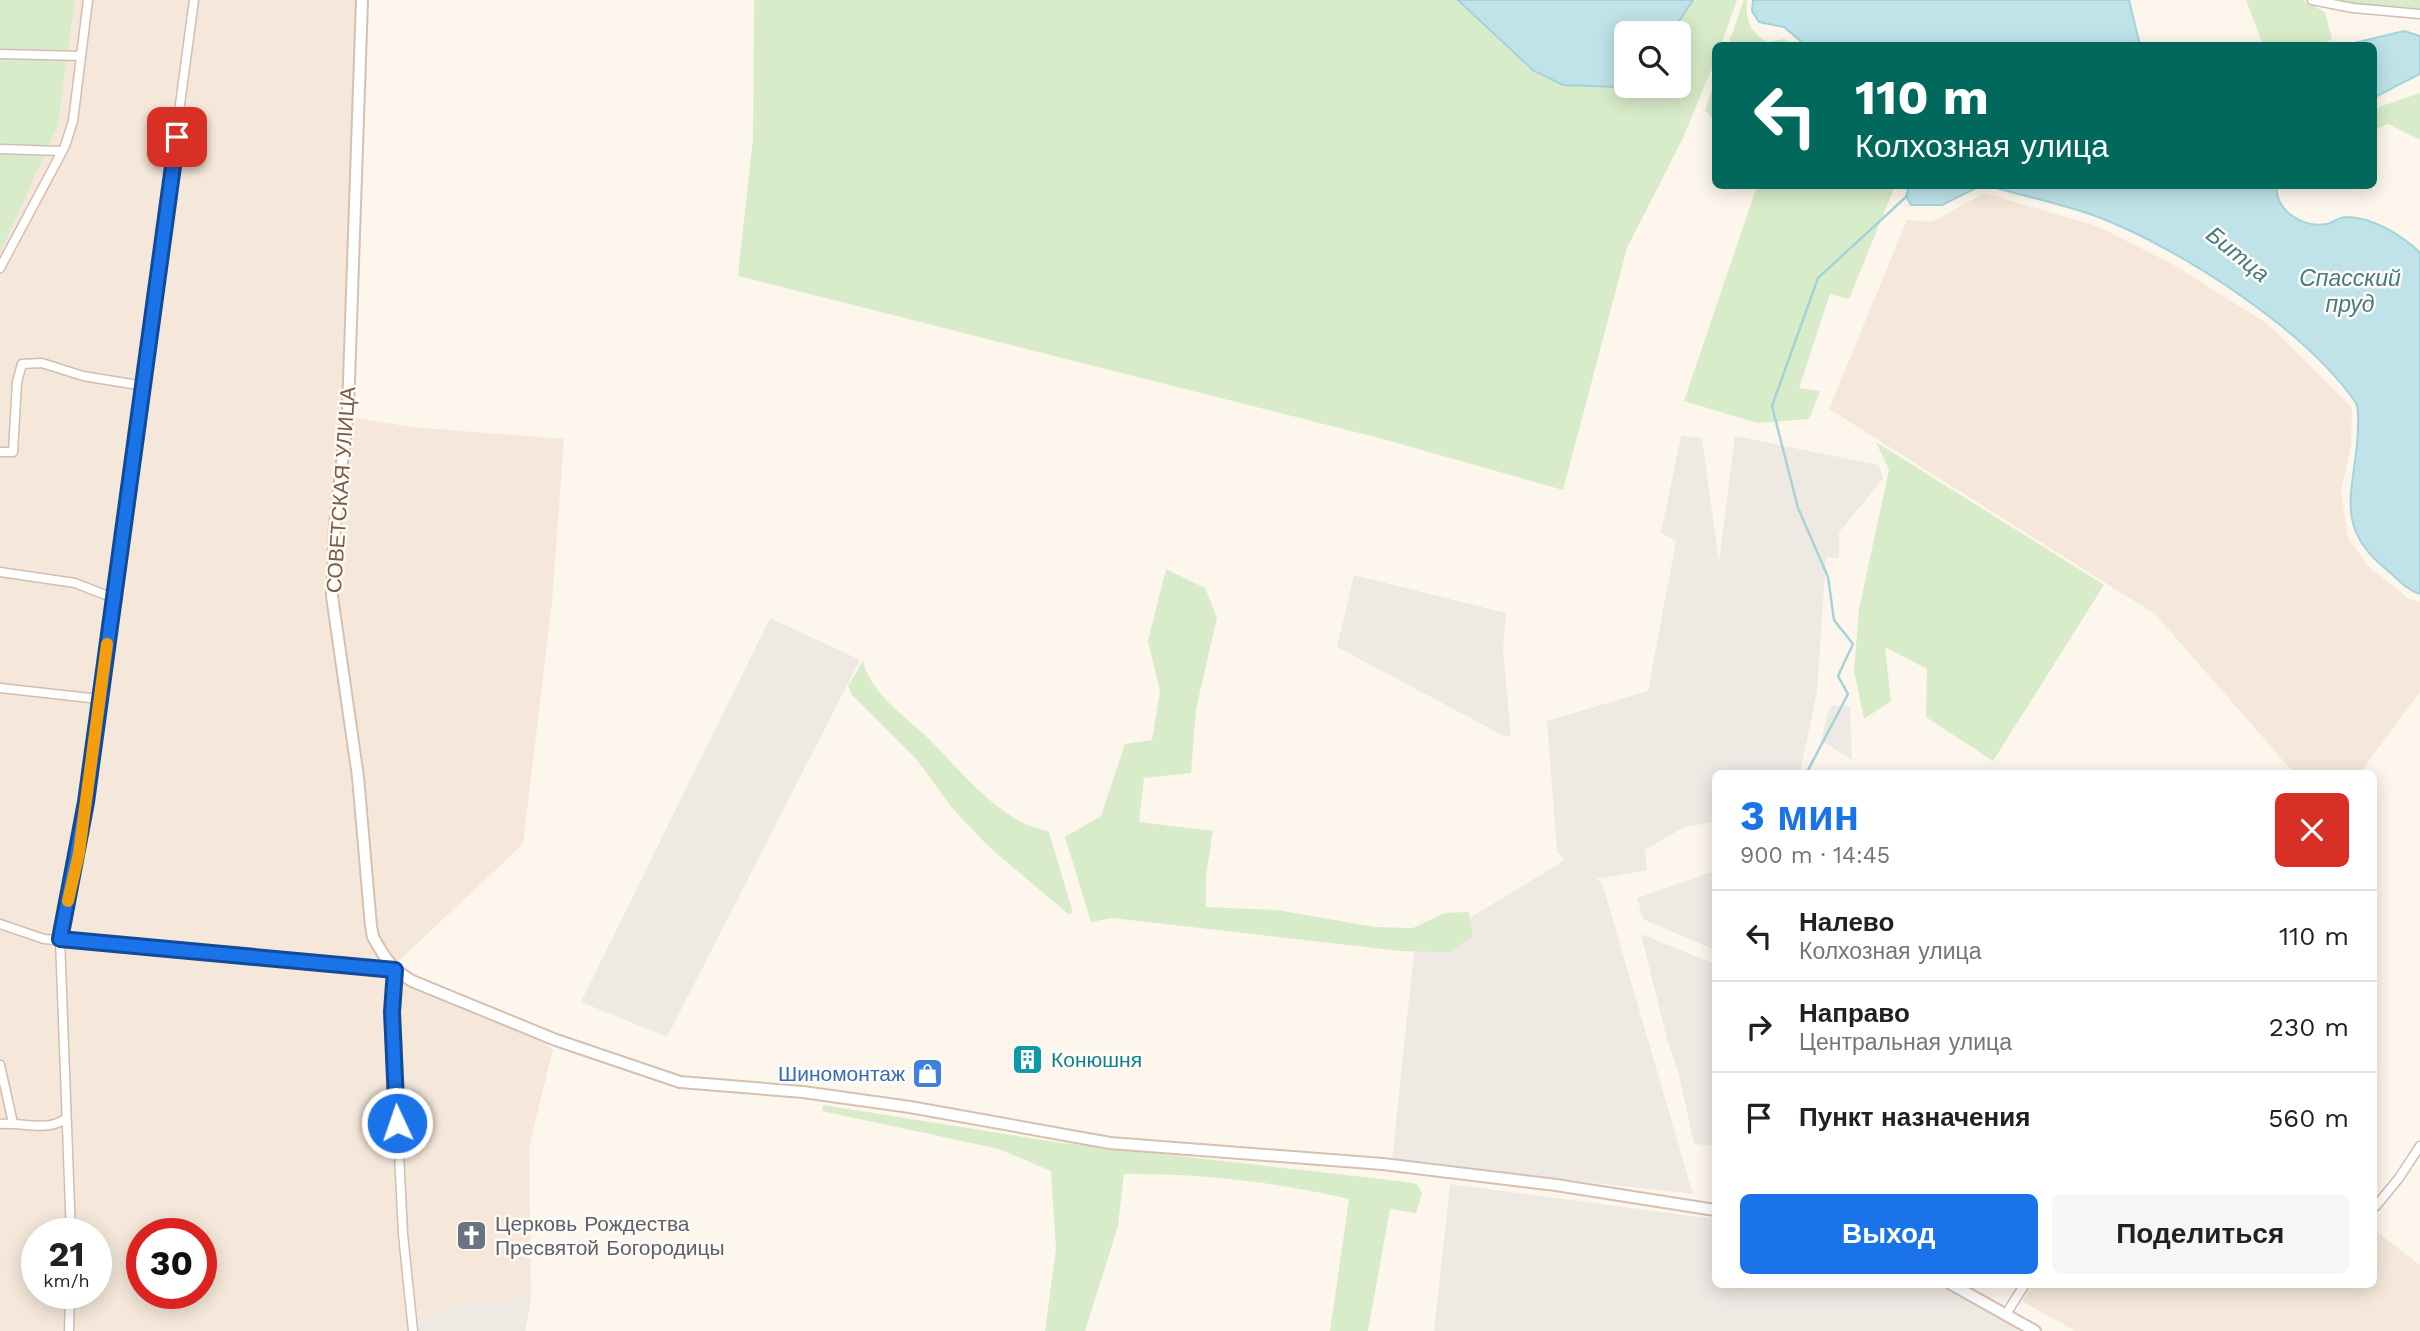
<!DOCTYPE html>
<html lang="ru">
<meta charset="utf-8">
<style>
:root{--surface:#fff;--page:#f6f6f6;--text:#202124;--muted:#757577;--line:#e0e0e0;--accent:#1a73e8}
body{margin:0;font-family:"Work Sans",sans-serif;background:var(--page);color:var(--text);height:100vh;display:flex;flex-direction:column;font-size:26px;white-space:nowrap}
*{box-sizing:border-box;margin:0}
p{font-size:23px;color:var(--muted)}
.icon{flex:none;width:38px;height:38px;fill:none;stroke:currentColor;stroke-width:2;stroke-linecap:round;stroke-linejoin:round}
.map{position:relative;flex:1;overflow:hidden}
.sheet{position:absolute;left:1712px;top:770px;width:665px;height:518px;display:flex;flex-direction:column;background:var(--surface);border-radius:10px;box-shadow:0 4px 18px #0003}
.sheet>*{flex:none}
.guide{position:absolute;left:1712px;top:42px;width:665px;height:147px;border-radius:10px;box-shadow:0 4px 18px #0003;background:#00695c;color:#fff;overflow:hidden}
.buttons{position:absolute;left:1614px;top:21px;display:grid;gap:14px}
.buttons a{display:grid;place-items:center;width:77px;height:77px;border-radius:10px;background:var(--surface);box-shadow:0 4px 18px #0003;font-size:35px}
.speed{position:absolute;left:21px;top:1218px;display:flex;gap:14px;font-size:35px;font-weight:700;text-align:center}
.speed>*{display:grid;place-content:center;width:91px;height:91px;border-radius:50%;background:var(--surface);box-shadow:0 4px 18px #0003;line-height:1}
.speed small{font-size:18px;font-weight:400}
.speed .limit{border:10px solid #d22;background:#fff;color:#111}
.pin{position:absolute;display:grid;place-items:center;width:60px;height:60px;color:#fff;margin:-30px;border-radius:14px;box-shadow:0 4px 10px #0006}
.me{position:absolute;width:77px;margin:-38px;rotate:357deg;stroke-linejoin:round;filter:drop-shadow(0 0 5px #0008)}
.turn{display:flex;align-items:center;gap:24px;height:147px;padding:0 28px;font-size:32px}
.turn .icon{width:91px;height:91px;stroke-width:2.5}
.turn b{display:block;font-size:49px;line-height:60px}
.round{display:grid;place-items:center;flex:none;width:74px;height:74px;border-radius:10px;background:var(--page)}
.summary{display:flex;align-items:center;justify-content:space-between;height:119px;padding:0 28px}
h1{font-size:42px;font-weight:700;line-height:52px;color:var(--accent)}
.primary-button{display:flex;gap:14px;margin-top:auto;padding:14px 28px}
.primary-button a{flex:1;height:80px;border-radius:10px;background:var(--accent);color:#fff;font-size:28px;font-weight:700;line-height:80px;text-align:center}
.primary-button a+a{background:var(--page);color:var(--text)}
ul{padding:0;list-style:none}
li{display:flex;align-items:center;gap:21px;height:91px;padding:0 28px;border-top:2px solid var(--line)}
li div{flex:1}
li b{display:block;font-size:26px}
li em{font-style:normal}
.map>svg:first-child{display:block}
.residential{fill:#f5e8da;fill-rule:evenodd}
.industrial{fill:#efe9e4}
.green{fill:#d8ecc9}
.water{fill:#bfe3e8;stroke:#a5d3da;stroke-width:2}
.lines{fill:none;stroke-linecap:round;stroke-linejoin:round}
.stream{stroke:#a5d3da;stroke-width:2.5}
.street-casing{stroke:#d1beb0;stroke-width:11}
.secondary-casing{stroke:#d6c0b0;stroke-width:14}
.street{stroke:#fff;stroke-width:8}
.secondary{stroke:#fff;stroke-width:10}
.route-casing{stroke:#114b97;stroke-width:18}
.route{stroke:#1a73e8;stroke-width:12}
.slow{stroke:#f59e0b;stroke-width:12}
.labels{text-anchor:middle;stroke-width:5;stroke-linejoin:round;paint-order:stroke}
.street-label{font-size:21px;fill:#7a5c4d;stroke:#fffaf3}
.culture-label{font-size:21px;fill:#0d838f;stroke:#fffaf3;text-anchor:start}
.shop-label{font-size:21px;fill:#366cbe;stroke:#fffaf3;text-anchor:end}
.worship-label{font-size:21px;fill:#5b616d;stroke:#fffaf3;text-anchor:start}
.water-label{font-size:23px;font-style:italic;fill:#437c86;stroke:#fffaf3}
</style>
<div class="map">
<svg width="2420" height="1331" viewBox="0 0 2420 1331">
<rect width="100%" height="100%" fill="#fdf6ec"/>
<path class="residential" d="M75 0H363L346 416 411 427 564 439 552 602 523 844 387 972 548 1042 547 1046 553 1049 529 1147 531 1298 525 1331H0V254L58 125ZM37 1234H96V1293H37ZM142 1234H201V1293H142Z
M1984 193 2097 226 2174 265 2269 325 2352 408 2351 446 2341 491 2348 538 2369 567 2409 599 2420 602V692L2360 773H2294L2155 614 1829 409 1907 220 1932 222Z
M2373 1229 2420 1265V1331H2075L2022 1301 2033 1284H2373Z"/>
<path class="industrial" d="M1681 436 1702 438 1719 562 1735 436 1879 465 1883 479 1839 532V558H1826L1817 692 1800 773 1715 774V822L1684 827 1645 850 1647 870 1597 879 1603 886 1693 1194 1392 1160 1414 952 1565 860 1557 852 1547 721 1648 691 1676 541 1661 533Z
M1354 575 1506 613 1503 651 1511 736H1504L1337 647Z
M770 618 860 660 667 1037 581 1002Z
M1830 706H1850L1852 760 1821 740Z
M1715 871V950L1643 919 1637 898Z
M1641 934 1715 964V1146L1694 1144 1678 1070 1668 1043Z
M1450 1184 1715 1219V1284L1939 1285 2024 1331H1434Z
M531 1298 525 1331H418V1320L455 1304Z"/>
<path class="green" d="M0 0H75L58 125 0 254Z
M754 0H1458L1534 71 1563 85 1618 87 1626 82V86H1678V33H1671L1693 0H1737L1721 45 1715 46V61L1682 140 1627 248 1563 490 1383 439 738 276 753 139Z
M1744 0H1747C1746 21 1749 32 1768 42L1784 39 1793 45H1728Z
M2246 0H2302L2325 12 2332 39 2320 45H2263Z
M2314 0H2420V9Z
M1715 82V122L1705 110Z
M2420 93V140L2388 124 2373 130V109Z
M1757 186H1895L1849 299 1830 294 1799 388 1820 391 1809 419 1757 423 1684 401Z
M1876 442 2104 585 1993 761 1926 717 1927 669 1885 647 1891 701 1864 719 1854 671 1859 609 1889 470Z
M1166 569 1205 588 1217 618 1196 709 1191 773 1144 778 1139 822 1213 831 1206 876V907L1277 910 1375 927 1413 928 1444 913 1469 912 1473 936 1449 952 1400 951 1112 918 1091 922 1065 837 1101 816 1125 744 1152 740 1160 691 1148 641Z
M863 661C870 693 905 716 928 738 958 768 977 794 1014 818 1024 825 1038 828 1049 832L1073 913 1068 914 987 845 953 809 917 760 852 695 848 686Z
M823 1105 1055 1142 1399 1181 1417 1184 1422 1193 1416 1213 1390 1209 1368 1331H1330L1349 1199C1274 1182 1201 1173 1124 1174L1118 1226 1085 1331H1045L1056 1249 1051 1171 999 1149 822 1111Z"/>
<path class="water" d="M1458 0H1693L1671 33H1626V82L1618 87 1563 85 1534 71Z
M1753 0H2129L2140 45H1805L1784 27 1759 22 1752 11Z
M2404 31 2420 36V74L2373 98V46L2346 45Z
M1909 186H1980L1942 205H1911L1906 196Z
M1989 186H2277C2273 209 2304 229 2326 224 2333 223 2339 217 2346 217 2372 217 2402 235 2420 253V594C2407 590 2396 578 2386 569 2328 523 2359 482 2358 423 2358 417 2359 409 2356 403 2306 330 2187 254 2106 220 2069 205 2027 197 1989 186Z"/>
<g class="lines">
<path class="stream" d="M1806 774 1848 694 1838 676 1853 644 1834 620 1828 577 1798 508 1772 406 1818 278 1907 196"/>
<defs>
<path id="street" d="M2312 0 2353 8 2420 14
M0 54 81 56
M0 149 60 151
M0 268 65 146 73 121 88 0
M0 452H13L17 382 22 364 42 363 83 376 144 386
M0 572 75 583 113 598
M0 688 99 699
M0 924 44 939 395 970 392 1012 403 1234 413 1331
M0 1065 13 1123
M0 1124C22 1122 47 1132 65 1119
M2373 1204 2376 1206 2399 1178 2420 1146
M71 1234 60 939 79 853 90 776 194 0
M2006 1314 2025 1284
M69 1331 70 1293"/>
<path id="secondary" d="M362 0 348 410 335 525 332 596 358 777 371 926 373 937 383 954 395 970 412 981 556 1040 680 1082 803 1092 910 1107 1110 1143 1383 1164 1556 1185 1715 1210
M1951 1284 2035 1331"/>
</defs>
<use href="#street" class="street-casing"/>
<use href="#secondary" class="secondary-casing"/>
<use href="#street" class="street"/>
<use href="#secondary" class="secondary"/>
</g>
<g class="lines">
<defs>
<path id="route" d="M177 137 86 802 60 939 395 970 392 1012 397 1123"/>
</defs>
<use href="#route" class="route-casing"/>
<use href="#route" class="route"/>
<path class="slow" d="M68 901 79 853 107 644"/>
</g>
<defs>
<symbol id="building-square" viewBox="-11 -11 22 22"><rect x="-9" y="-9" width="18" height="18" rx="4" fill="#0f9aa8" stroke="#fffaf3"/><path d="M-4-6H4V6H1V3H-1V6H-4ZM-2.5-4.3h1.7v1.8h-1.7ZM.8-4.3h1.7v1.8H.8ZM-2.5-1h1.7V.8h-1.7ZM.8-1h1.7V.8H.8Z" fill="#fff"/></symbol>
<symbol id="shop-square" viewBox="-11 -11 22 22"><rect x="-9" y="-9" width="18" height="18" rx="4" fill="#3f7fe0" stroke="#fffaf3"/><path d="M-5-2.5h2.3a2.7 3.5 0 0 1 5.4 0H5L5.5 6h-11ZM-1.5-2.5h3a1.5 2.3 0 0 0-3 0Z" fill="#fff"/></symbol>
<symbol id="church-square" viewBox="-11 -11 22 22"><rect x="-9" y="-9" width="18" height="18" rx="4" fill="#6b7280" stroke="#fffaf3"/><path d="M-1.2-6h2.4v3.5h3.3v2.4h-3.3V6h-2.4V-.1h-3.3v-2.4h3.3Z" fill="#fff"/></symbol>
</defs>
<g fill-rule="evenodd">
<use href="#building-square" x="1010" y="1042" width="35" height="35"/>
<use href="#shop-square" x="910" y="1056" width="35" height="35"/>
<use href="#church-square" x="454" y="1218" width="35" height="35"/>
</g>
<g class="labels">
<g class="street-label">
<text transform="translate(341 490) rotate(-86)" y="7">СОВЕТСКАЯ УЛИЦА</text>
</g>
<g class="culture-label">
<text x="1051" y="1067">Конюшня</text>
</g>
<g class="shop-label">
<text x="905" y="1081">Шиномонтаж</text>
</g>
<g class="worship-label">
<text x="495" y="1231">Церковь Рождества<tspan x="495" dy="24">Пресвятой Богородицы</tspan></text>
</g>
<g class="water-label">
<text transform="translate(2238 254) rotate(39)" y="8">Битца</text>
<text x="2350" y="286">Спасский<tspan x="2350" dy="26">пруд</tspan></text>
</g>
</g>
</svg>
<div class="buttons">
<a><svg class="icon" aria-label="search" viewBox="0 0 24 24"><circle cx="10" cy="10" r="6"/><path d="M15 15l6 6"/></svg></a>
</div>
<div class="speed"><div>21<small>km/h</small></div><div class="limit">30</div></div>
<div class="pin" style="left:177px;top:137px;background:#d93025"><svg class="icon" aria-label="arrive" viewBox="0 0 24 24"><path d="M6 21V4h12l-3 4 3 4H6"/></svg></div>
<svg class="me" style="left:397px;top:1123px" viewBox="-20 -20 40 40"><circle r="17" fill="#1a73e8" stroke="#fff" stroke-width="3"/><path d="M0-11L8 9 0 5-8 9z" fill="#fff"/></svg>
<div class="guide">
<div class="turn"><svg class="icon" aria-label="left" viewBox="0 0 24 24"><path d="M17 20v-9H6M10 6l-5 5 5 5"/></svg><div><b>110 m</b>Колхозная улица</div></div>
</div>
<section class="sheet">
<div class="summary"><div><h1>3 мин</h1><p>900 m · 14:45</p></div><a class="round" style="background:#d93025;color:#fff"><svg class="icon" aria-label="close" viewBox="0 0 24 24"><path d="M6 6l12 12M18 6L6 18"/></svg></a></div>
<ul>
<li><svg class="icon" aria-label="left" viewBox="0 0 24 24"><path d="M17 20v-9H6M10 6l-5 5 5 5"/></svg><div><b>Налево</b><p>Колхозная улица</p></div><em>110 m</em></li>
<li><svg class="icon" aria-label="right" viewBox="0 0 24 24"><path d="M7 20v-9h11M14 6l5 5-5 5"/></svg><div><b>Направо</b><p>Центральная улица</p></div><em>230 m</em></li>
<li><svg class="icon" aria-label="arrive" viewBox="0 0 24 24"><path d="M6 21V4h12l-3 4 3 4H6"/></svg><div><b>Пункт назначения</b></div><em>560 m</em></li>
</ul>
<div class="primary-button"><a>Выход</a><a>Поделиться</a></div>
</section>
</div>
